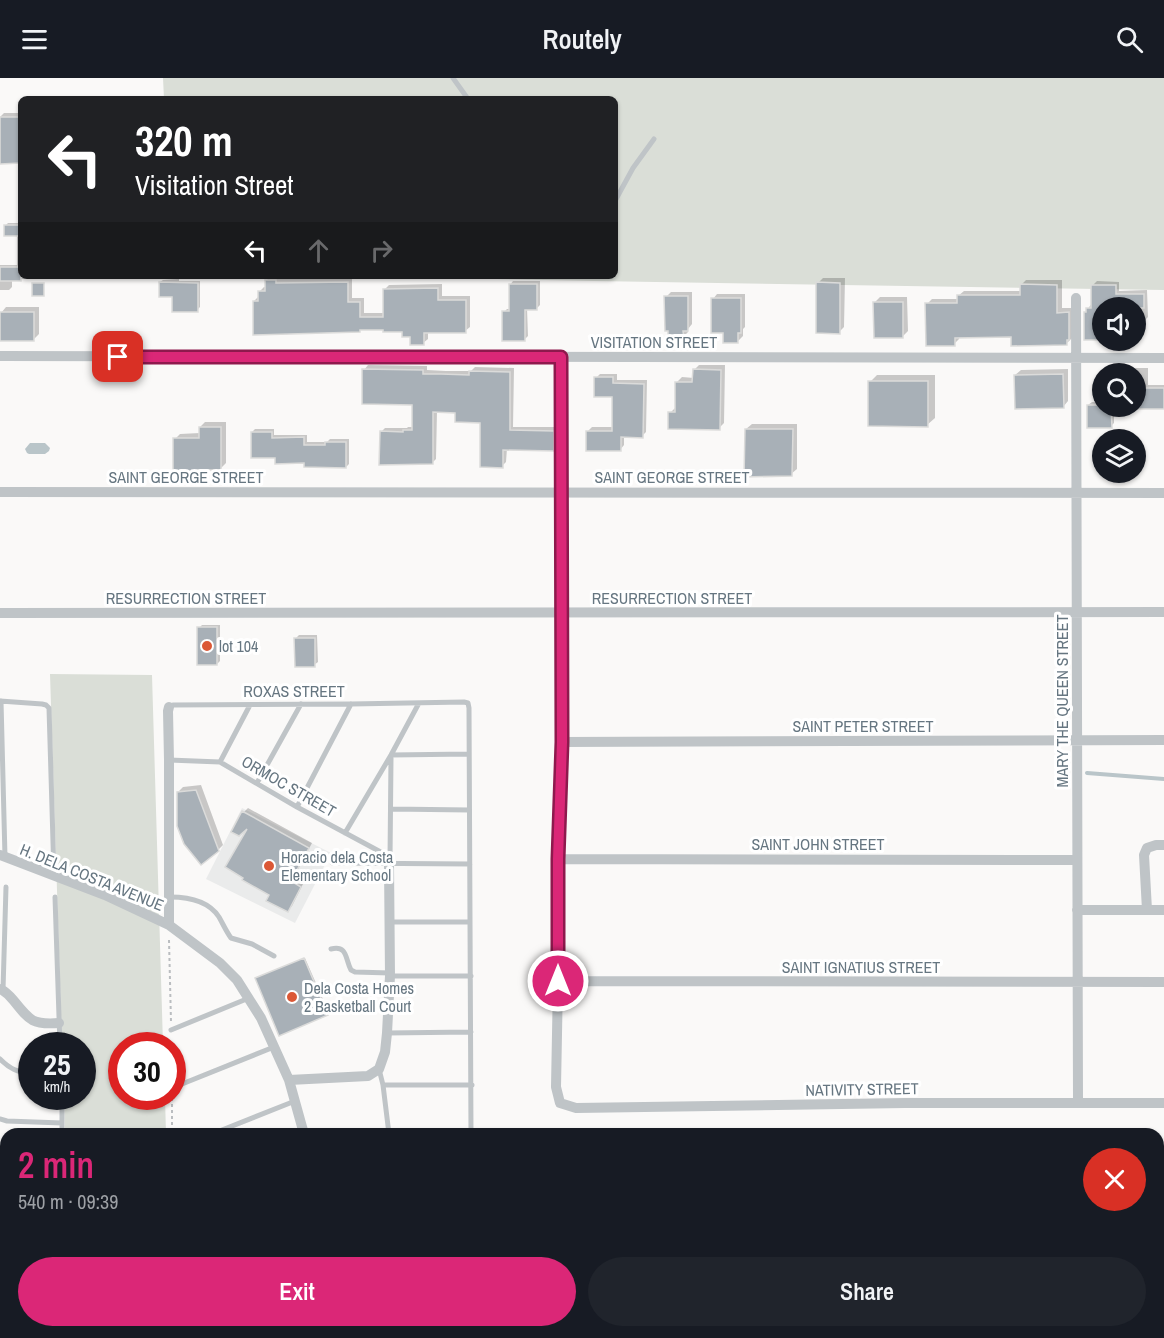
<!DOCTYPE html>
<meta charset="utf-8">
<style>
:root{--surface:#171b24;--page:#20242c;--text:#f1f3f6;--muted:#9ea1a6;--accent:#db2777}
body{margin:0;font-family:"Archivo Narrow",sans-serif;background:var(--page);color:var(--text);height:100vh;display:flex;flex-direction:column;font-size:22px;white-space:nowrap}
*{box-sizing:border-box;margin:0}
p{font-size:20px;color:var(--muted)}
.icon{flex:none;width:33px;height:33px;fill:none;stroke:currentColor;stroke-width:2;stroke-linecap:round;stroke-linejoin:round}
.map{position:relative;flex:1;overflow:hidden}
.details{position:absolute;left:0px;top:1050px;width:1164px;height:210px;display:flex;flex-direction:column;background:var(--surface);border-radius:18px 18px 0 0;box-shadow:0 2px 4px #0004}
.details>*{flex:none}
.banner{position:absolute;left:18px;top:18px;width:600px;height:183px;border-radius:9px;box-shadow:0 2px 4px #0004;background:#202124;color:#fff;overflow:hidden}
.tools{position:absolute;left:1092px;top:219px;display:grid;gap:12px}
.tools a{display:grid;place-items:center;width:54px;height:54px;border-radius:50%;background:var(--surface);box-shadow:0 2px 4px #0004;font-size:30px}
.speed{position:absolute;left:18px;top:954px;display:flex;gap:12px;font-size:30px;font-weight:700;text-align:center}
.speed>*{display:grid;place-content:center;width:78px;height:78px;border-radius:50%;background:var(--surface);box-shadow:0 2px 4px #0004;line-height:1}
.speed small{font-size:15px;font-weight:400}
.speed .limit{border:9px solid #d22;background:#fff;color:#111}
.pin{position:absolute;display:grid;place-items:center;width:51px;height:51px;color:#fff;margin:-26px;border-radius:12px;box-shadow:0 3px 9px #0006}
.me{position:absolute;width:66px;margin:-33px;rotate:0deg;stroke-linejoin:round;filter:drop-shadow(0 0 4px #0008)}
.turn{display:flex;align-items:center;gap:21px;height:126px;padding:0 18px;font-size:27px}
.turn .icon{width:78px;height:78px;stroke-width:2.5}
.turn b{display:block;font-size:42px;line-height:51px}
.lanes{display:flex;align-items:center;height:57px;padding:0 18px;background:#0003;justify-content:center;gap:30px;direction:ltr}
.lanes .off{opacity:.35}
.round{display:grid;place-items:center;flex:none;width:63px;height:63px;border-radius:32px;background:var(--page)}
.head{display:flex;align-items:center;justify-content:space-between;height:102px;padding:0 18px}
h1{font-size:36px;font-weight:600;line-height:45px;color:var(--accent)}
.button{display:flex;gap:12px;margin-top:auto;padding:12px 18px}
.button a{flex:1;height:69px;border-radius:36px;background:var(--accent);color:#fff;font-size:24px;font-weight:600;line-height:69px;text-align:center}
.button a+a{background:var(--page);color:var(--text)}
header{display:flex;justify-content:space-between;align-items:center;height:78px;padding:0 18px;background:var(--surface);font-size:27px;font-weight:600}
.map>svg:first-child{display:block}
.built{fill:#eaebeb}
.green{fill:#daded7}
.water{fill:#b9c5c9}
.shadow{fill:#0003}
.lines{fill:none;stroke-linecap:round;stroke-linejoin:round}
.stream{stroke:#b9c5c9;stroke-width:4}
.building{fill:#a8b0b7;stroke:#dbdbda;stroke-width:1.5}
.path{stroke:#babdc0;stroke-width:2;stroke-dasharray:3 3;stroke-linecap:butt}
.lane{stroke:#bfc4c7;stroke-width:5}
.street{stroke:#bfc4c7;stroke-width:10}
.route-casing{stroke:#8e194d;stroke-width:15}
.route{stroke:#db2777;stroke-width:10}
.poi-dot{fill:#db5836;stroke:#fff;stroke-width:2}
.labels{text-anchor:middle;stroke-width:6;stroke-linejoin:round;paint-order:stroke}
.street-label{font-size:16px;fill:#667681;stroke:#fff}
.poi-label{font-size:16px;fill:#667681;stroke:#fff;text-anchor:start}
</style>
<header><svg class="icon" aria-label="menu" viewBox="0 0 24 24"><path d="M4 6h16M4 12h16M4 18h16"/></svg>Routely<svg class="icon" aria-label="search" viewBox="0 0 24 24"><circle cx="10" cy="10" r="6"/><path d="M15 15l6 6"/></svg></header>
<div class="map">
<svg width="1164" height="1260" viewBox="0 0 1164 1260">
<rect width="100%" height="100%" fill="#faf9f8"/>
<path class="built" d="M242 730 331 775 295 845 206 801Z"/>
<path class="green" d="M163 0H1164V212L594 203 341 198H615V21H164Z
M50 596 152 597 163 967 122 968V1018L165 1019 166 1056H65L64 1019 82 1018V968L62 967Z
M72 1254H174L175 1260H72Z"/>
<path class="water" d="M30 365H45L50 370 49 373 45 376H29L27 375 25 371Z"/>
<path class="shadow" d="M4 35H21V84L0 59V39Z
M8 145H21V198H42L39 201H12V209L9 212H0V187H17V156L5 148Z
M271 198H280V201L352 200V220H364V235H384V212L389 207 442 206V218H470V249L465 253 428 254V261L423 265 404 252 361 251 359 253 254 223 259 218V214L264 209H267V202Z
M823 200H845L844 249 839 254 818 205Z
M179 201V203H200V229L197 232 173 218 160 204 163 202Z
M1026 202H1062V230H1073L1072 260 1067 265 1012 258H959V261L954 266 927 226 932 221H958V218L964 213H1021V207Z
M513 203H540V227L537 230H527L528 258 524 262 504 234 507 231H510V207Z
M1097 203 1119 204V213L1147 212 1148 239 1144 243H1136V230H1102V261L1085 260V235L1092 225 1093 207Z
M671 214H692V246L688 251V254L683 259 666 219Z
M717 216H745V249L743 251V258L738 263 724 254 713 221Z
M880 219H907L908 253 902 259 875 224Z
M6 229H39V256L34 261 1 235Z
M368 287 427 288V292L446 293H471L475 289 514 290 513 349H557V367L553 371 507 370 506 384 502 388 482 343 456 333H437L436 381 432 385 381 354 385 350H407L408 349H413V326L364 292Z
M699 287H725L724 345 719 350 670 335 675 330H676L677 304 682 299 694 300V292Z
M1125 290H1148V307H1164V330H1138L1135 333H1114V345L1111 348 1088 327 1092 324H1102V328H1136V296H1121Z
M1068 291V323L1063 329 1015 297 1021 292Z
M600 296H617V302H647L646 354 642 358H624V367L620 372 588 353 592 349H613L614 318 596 300Z
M877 297H935V340L927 347 870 304Z
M205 344H226V385L221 390H201L196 395 175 361 180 356 200 355V349Z
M752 346H797V391L791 396 746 351Z
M255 351H274V357H307V364H327L330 361H349V386L346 389 276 378 252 354Z
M202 547H220V583L217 586 199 550Z
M299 557H317L318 584 314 587 296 560Z
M201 707 223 767 218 772 178 714 183 709Z
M248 730 312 765 294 799 304 804 292 828 288 832 271 816 252 746 244 734Z
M305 880 329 935 280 956 258 900Z"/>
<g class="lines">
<path class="stream" d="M1087 695 1164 701"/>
</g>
<path class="building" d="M0 39H21V85L0 86Z
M4 147H19V158H4Z
M0 189H21V203H0Z
M265 202H276V205L348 204V224H360V239H383V211L438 210V222H466V255H424V267H410V259H402V254H383V252H360V254L253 257V223H258V213H265Z
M159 204 198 205V234H172V219H159Z
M816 204 840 205V256L816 255Z
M32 205H44V218H32Z
M509 206H537V232H525V263H502V233H509Z
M1020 206 1057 207V235L1069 234V262H1067V267L1011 268V259L955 260V268H926L925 225H957V217H1020Z
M1091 207H1116V216H1144V230H1102V262H1084V234H1086V230H1091Z
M664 218H688V253H683L684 261H668V253H665Z
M711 220H741V255H738V265H723V255H711Z
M873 224H903V260H874Z
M0 234H34V263H0Z
M362 291 423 292V296H441L469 297V293L510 294V352L554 353V373L503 372V390L480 389V345L455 344V335L433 334V386L379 387 380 353 403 354V352H412V327L362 326Z
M693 291 721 292 720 352 668 351V334H675V304H692Z
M1063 296 1064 330 1015 331 1014 297Z
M594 299H613V305L644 306 643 360 621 359V373H586V353H612V319H594Z
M868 303H928V349L868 348Z
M1136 310H1164V331H1136Z
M1087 327H1102V328H1111L1112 350H1087Z
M199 349H221V392H197V397H173V360H199Z
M745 351H793L792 398 744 399Z
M251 354H272V360L304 359V367H325V364H346V390L304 389V385L275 386V380H251Z
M197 549H217V587H197Z
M294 560H315V589H295Z
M196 712 219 773 201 787 184 766 177 748V714Z
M242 733 309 770 291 803 301 809 288 834 266 823 269 817 242 802 243 800 225 789 247 751 239 758 231 754Z
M304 880 328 937 279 958 255 900Z"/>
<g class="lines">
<path class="path" d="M169 862 171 944
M172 1020V1056
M229 1254V1260"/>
<path class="lane" d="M453 0 468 21
M615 123 633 90 654 61
M0 623 42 626 46 627 49 630 54 797
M1 623 5 779
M169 629 173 627 351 626 464 624 468 625 469 630 471 1056
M391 677 469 676
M169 682 220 684 297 729 390 779
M220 684 250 627
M257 705 301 626
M297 729 351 626
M391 731 469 732
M345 755 391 677 419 625
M390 782 391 680
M332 785 470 786
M55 819 60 968
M170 819C188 819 208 822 219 839 223 846 226 853 231 860L252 866 274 878
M390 844H470
M331 871C348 867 345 881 351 892L355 894 390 895
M390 898H471
M3 912 6 809
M171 952 249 920
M387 955 471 954
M0 981C10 991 17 994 32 996
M379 991 383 1007 389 1056
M383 1007H472
M172 1010 274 969
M62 1018V1056
M0 1041 7 1043 62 1045
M212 1056 295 1023
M0 1089H6
M1158 1235 1164 1219
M14 1254V1260
M66 1254 67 1260
M274 1254V1260
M367 1254V1260
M409 1254V1260
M456 1254V1260
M502 1254V1260
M561 1254V1260
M703 1254V1260
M762 1254V1260
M815 1254V1260
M861 1254V1260
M1074 1254V1260
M320 1260V1254
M615 1260V1254
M904 1260V1254
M1016 1260V1254
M1092 1260 1094 1254
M1148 1260 1151 1254"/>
<path class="street" d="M1076 220 1078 1025
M0 278 1164 280
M561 279 562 664 558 781V903L556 1009 560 1025 576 1030 905 1025H1164
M0 414 1164 415
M0 535 1164 534
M169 629 168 633 169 682V847
M562 664 1164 662
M0 777 105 817 169 847 220 885 237 902 261 940 289 1002 304 1056
M558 781 1077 782
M1077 832H1164
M1147 832 1144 777 1147 770 1156 767H1164
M558 903 1164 904
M0 911C7 914 10 918 14 923 30 943 33 947 59 945
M289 1002 368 998 379 991 385 974 387 955 390 898 389 786
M0 1137 6 1138
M1158 1198 1164 1200"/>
</g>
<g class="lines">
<defs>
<path id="route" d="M118 279H561L562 664 558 781V903"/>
</defs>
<use href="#route" class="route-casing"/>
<use href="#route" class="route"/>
</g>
<g class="poi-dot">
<circle cx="207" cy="568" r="6"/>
<circle cx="269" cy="788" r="6"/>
<circle cx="292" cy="919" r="6"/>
</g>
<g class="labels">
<g class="street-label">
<text x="654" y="270">VISITATION STREET</text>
<text x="186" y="405">SAINT GEORGE STREET</text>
<text x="672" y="405">SAINT GEORGE STREET</text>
<text x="186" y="526">RESURRECTION STREET</text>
<text x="672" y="526">RESURRECTION STREET</text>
<text x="294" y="619">ROXAS STREET</text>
<text transform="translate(1062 623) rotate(-90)" y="6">MARY THE QUEEN STREET</text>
<text x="863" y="654">SAINT PETER STREET</text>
<text transform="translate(289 708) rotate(30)" y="6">ORMOC STREET</text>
<text x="818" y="772">SAINT JOHN STREET</text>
<text transform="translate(92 799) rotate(22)" y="6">H. DELA COSTA AVENUE</text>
<text x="861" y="895">SAINT IGNATIUS STREET</text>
<text transform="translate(862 1011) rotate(-1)" y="6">NATIVITY STREET</text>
</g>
<g class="poi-label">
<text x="219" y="574">lot 104</text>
<text x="281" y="785">Horacio dela Costa<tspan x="281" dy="18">Elementary School</tspan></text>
<text x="304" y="916">Dela Costa Homes<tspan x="304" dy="18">2 Basketball Court</tspan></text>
</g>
</g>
</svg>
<div class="tools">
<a><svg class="icon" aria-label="sound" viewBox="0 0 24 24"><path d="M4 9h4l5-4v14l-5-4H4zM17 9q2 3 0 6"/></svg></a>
<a><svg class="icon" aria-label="search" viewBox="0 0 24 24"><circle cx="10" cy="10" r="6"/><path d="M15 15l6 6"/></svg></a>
<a><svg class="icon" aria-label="layers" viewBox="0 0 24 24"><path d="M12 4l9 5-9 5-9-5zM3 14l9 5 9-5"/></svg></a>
</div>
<div class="speed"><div>25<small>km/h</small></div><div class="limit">30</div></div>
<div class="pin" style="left:118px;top:279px;background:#d93025"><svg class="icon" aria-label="arrive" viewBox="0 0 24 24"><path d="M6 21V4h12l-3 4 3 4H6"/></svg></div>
<svg class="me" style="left:558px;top:903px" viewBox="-20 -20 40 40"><circle r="17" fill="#db2777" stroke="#fff" stroke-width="3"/><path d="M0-11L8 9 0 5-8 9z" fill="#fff"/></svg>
<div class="banner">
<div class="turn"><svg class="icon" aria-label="left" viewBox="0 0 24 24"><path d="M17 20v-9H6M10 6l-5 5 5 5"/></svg><div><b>320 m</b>Visitation Street</div></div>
<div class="lanes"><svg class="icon" aria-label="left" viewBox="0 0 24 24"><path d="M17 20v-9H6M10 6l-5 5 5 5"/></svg><svg class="icon off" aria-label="ahead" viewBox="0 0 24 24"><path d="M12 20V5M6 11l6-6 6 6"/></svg><svg class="icon off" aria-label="right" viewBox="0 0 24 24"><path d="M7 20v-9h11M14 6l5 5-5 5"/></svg></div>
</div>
<section class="details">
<div class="head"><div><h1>2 min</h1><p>540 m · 09:39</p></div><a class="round" style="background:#d93025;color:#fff"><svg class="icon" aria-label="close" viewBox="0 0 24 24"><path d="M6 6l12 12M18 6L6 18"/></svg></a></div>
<div class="button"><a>Exit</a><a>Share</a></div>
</section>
</div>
